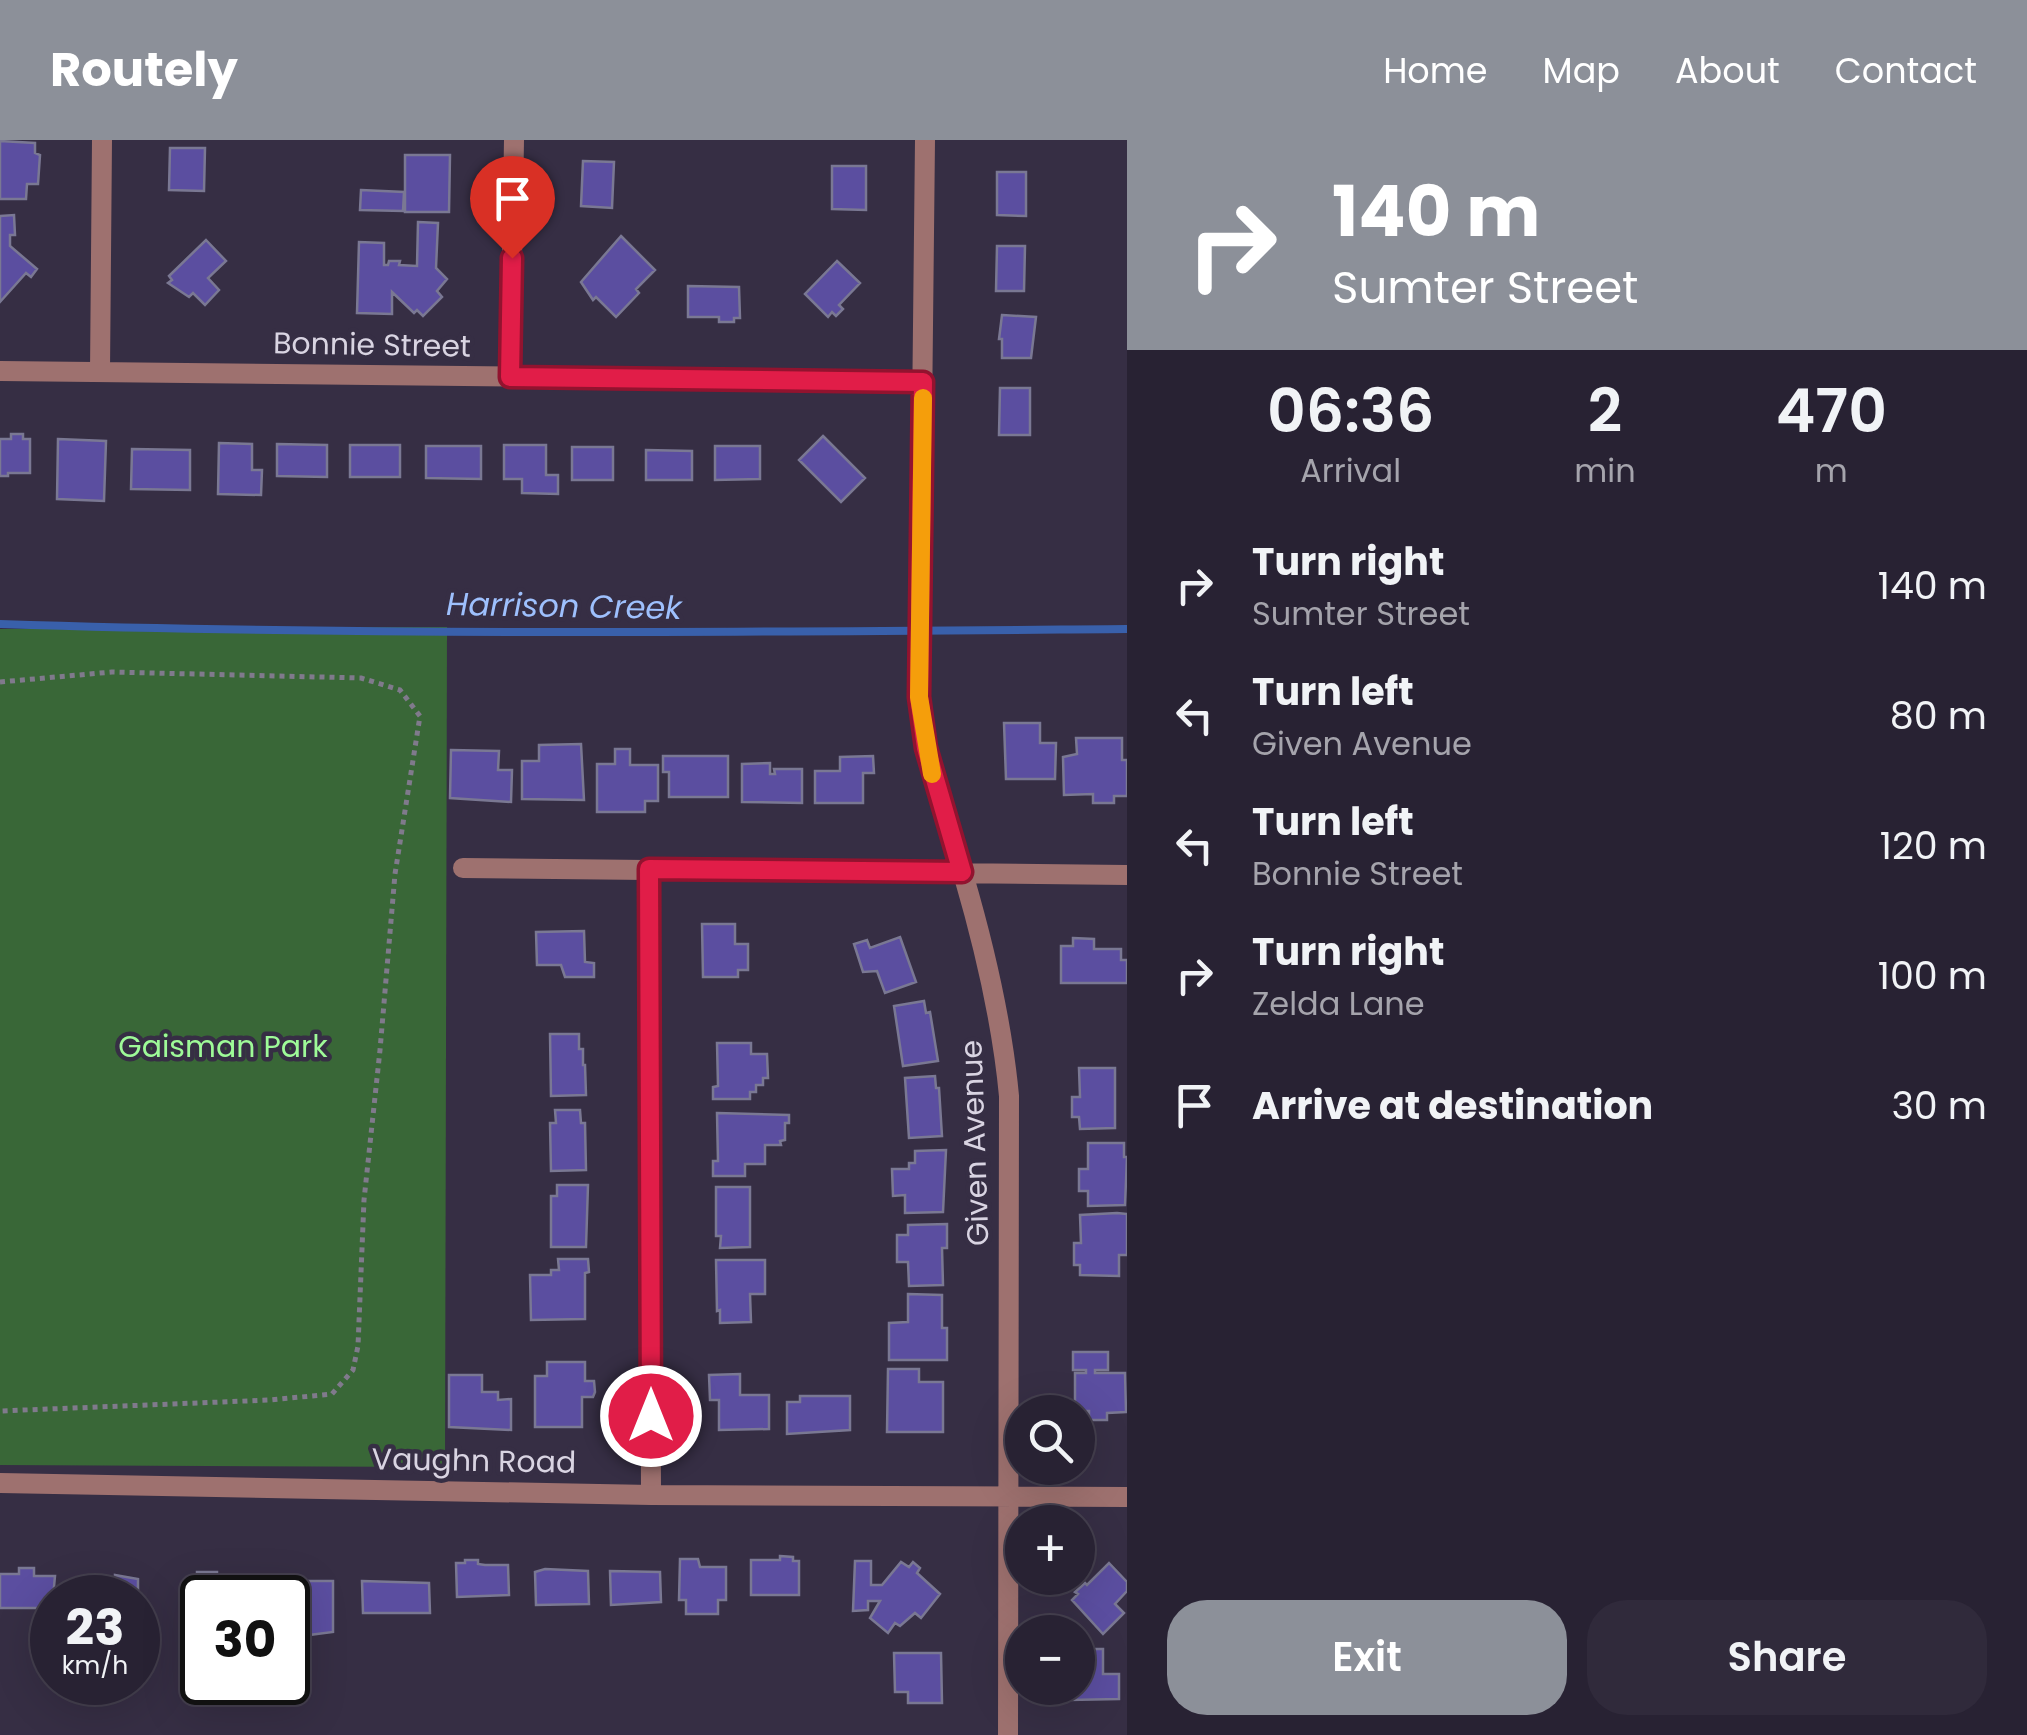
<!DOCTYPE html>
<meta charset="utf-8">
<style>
:root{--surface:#282233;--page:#302a3b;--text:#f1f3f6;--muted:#a5a4ac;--line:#443f4e;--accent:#8c9099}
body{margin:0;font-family:Poppins,sans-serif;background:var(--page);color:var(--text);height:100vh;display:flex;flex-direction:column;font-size:38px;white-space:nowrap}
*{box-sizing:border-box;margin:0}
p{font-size:32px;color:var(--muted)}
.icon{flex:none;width:55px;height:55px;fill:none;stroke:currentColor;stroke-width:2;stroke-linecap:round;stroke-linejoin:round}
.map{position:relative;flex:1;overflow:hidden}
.side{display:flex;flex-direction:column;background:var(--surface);width:900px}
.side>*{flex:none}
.hud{background:#8c9099;color:#fff;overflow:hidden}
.controls{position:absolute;left:1005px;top:1255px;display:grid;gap:20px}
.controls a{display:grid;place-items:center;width:90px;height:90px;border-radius:50%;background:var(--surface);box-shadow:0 10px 40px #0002,0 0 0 2px var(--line);font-size:50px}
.speed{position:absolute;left:30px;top:1435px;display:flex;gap:20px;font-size:50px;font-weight:700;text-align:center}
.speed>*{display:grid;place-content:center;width:130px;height:130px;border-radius:50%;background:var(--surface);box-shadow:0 10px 40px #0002,0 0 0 2px var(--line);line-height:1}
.speed small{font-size:25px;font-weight:400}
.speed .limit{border:5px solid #111;border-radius:15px;background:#fff;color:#111}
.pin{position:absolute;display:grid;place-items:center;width:85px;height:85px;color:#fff;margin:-102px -42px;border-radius:50% 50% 50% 0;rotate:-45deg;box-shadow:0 0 10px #0007}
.pin .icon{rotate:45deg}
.me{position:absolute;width:110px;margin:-55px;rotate:0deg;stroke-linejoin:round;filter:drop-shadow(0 0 8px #0008)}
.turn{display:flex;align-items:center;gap:35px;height:210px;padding:0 40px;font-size:45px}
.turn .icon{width:130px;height:130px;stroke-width:2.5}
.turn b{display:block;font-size:70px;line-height:85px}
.eta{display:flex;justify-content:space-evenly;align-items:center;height:170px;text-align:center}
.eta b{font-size:60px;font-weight:600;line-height:70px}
.button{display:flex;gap:20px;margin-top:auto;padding:20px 40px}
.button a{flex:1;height:115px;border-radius:40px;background:var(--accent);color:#fff;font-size:40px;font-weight:600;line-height:115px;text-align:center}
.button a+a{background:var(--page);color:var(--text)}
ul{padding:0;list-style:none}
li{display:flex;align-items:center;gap:30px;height:130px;padding:0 40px}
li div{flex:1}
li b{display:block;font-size:38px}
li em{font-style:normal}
header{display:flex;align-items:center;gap:60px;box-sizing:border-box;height:140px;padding:0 50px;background:var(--accent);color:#fff}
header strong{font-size:48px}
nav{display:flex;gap:55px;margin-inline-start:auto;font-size:35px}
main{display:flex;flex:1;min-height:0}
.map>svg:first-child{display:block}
.green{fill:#396737}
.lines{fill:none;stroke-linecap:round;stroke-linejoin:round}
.stream{stroke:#3960ab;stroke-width:8}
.building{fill:#5b4ea0;stroke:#7a7893;stroke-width:2.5}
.path{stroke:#807a8c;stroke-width:5;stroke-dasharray:5 5;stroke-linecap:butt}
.minor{stroke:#9e716f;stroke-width:20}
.route-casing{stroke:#92132f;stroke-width:25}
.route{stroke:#e11d48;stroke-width:18}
.slow{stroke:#f59e0b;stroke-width:18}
.labels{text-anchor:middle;stroke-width:9;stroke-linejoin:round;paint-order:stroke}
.street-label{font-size:30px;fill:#d9d4e2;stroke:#362e44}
.park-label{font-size:30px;fill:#9efa98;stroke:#362e44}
.water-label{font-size:32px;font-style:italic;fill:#9ec0fd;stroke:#362e44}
</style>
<header>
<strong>Routely</strong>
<nav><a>Home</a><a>Map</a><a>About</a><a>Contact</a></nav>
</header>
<main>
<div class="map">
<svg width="1127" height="1595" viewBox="0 0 1127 1595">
<rect width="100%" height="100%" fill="#362e44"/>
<path class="green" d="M447 487 445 1327 0 1325V489Z"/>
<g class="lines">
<path class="stream" d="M0 484C375 496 751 492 1127 489"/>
</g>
<path class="building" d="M0 1 35 3V13L40 15 38 44H27L26 59H0Z
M170 8H205L204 51 169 50Z
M405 15H450L449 72H405Z
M583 21 614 22 612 68 581 66Z
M832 26H866V70L832 69Z
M997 32H1026V76L997 75Z
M361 50 404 52 403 71 360 70Z
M14 75 15 95H10V106L37 129 31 137 26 133 0 162V76Z
M418 82 438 83 436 128 447 139 437 151 442 157 423 176 417 170 414 173 392 152V174L357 173 359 102 384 103V125H388L389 121H400L399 125 417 126Z
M621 96 655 130 636 149 639 153 616 177 596 157 593 160 581 142Z
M206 100 226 121 208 138 219 150 205 165 193 153 189 157 168 143 172 140 169 136Z
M997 106H1025L1024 151H996Z
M837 121 860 143 839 165 843 169 836 176 832 172 828 177 805 154Z
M688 146 739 147 740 178H734V182H719V177H688Z
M1002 175 1036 177 1031 218H1002V199H999Z
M1000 248H1030V295H999Z
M11 294H23V299H30V333H8V336H0V299H11Z
M823 296 865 338 841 362 799 320Z
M58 299 106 301 104 361 57 359Z
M219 303 252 304V330H262L261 355 218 354Z
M277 304 327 305V337L277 336Z
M350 305H400V337H350Z
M504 305H546V335H558V354L522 353V339H504Z
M426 306H481V339L426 338Z
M715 306H760V339L715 340Z
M572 307H613V340H572Z
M132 309 190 310V350L131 349Z
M646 310 692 311V340H646Z
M1004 583H1040V603H1056L1055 639H1006Z
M1076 598H1122V620H1127V656H1114V663H1093V654L1064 655 1063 617 1077 614Z
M581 604 584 660 522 659V621H539V605Z
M615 609H630V625H658V661H645V672H597V624H615Z
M451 610 499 611 498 630H512L511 662 450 658Z
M663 616H728V657H669V632H663Z
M873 616 874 633H863V663H815V631H840V617Z
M770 623V634H775L774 629H802V663L742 662V624Z
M702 784H735V804H748V830H738V837H703Z
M584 791 585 822 594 823V837H565L561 825H537L536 792Z
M900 797 916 842 885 853 877 831 863 832 854 804 867 800 870 808Z
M1073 798 1094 799V809H1121V820H1127V843H1061V806H1073Z
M924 861 926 873 930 872 938 921 903 926 894 866Z
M550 894H579V909H583V925H585L586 955 551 956Z
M717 903H751V914H767L768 938H763V945H756V952H750V959H713V947L718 946Z
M1079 928H1115V988L1080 989 1079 977H1072V957H1080Z
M935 936 936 948H939L942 996 909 998 905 938Z
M555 970H580L581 983H585L586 1030 551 1031 550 983H556Z
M717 973 789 975V983H785V1000L780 1001 781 1005H765V1024H745V1036H713V1021H718Z
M1088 1003H1124V1017H1127L1125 1065 1088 1066V1051H1079V1029H1088Z
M946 1010 943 1072 905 1073V1055L893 1056 892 1029H909V1023H915V1011Z
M557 1045H588L586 1107H551V1056H557Z
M716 1047H750V1107L720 1108 721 1096H716Z
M1117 1073 1127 1074V1115H1119V1136L1080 1135V1125H1074V1103H1081L1080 1075Z
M947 1084V1108H942L943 1145 909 1146 908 1122H897V1095H908V1085Z
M558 1119H588L589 1132 585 1133V1179L531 1180 530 1135H551V1130H559Z
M716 1120H765V1154H750L751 1182 720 1183V1170L717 1171Z
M908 1154 942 1155V1188H947V1220H889V1183L908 1182Z
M1073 1212H1108V1230H1095V1233H1125L1126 1272 1107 1273V1280H1089V1271H1075V1233H1086V1230H1073Z
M547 1222H585V1241H594L595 1252 593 1257H582V1287H535V1236H547Z
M888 1229H919V1242H943V1292H887Z
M740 1234V1255H769V1289L719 1290V1260H710L709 1235Z
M449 1235H482V1252H498V1260L511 1259V1290L449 1287Z
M800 1256H850V1290L787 1294V1262H800Z
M780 1416 793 1417V1421H799V1455H751V1420H780Z
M680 1419H698L700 1427H726V1460H718V1474H686V1460H679Z
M465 1420H478V1424L485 1425H508L509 1455 457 1457 456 1423H465Z
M855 1421H871V1445H882L901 1422 909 1427 913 1422 920 1428 917 1433 940 1454 921 1478 915 1473 900 1486 895 1483 888 1493 870 1478 880 1461H868V1470L853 1471Z
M1109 1423 1127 1442V1451L1115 1464 1124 1473 1103 1494 1072 1460 1078 1454 1075 1452 1085 1443 1087 1445Z
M19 1428H34V1436H55L52 1468H0V1434H19Z
M545 1429 588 1431 589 1464 536 1465 535 1432Z
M610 1431 660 1432 661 1462 611 1465Z
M197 1432H217V1437H249V1458H202V1470H192L191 1437H197Z
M115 1435 138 1439V1470V1458H81V1438H115Z
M260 1441H333V1492L309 1495V1491H288V1458H260Z
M362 1441 429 1443 430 1473H363Z
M1078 1509H1103V1534H1119V1559L1069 1560V1548H1078Z
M894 1513H941L942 1563H908V1552H895Z"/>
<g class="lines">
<path class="path" d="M0 542 112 532 361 538 400 550 420 576 395 734 380 910 364 1060 358 1206 353 1230 332 1254 270 1260 0 1271"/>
<path class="minor" d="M925 0 919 557C925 620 946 677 964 737 985 809 1002 881 1009 956L1008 1595
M0 231 923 241
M100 232 102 0
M510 237 514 0
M463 728 1127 735
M649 729 651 1355
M0 1343 651 1355 1127 1357"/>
</g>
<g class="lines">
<defs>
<path id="route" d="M512 118 510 237 923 242 919 557 926 608 962 732 649 729 651 1276"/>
</defs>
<use href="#route" class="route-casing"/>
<use href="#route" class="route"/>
<path class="slow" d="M923 258 919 557 932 634"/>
</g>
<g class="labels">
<g class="street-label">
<text transform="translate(372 205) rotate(1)" y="10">Bonnie Street</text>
<text transform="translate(975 1003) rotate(-92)" y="10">Given Avenue</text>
<text transform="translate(474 1321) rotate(1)" y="10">Vaughn Road</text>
</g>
<g class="park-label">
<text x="223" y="917">Gaisman Park</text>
</g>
<g class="water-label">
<text transform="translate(564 466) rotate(1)" y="11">Harrison Creek</text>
</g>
</g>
</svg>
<div class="controls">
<a><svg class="icon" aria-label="search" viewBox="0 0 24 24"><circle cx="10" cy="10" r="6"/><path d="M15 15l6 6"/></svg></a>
<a>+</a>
<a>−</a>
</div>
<div class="speed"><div>23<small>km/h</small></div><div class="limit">30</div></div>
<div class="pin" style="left:512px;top:118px;background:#d93025"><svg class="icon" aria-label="arrive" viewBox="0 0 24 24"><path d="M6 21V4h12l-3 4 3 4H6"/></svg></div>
<svg class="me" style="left:651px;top:1276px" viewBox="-20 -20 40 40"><circle r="17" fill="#e11d48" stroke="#fff" stroke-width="3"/><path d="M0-11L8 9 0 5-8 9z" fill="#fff"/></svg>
</div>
<section class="side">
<div class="hud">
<div class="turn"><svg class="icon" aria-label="right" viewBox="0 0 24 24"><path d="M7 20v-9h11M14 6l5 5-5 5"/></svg><div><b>140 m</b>Sumter Street</div></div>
</div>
<div class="eta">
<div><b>06:36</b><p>Arrival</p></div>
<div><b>2</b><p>min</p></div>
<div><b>470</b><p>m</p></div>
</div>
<ul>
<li><svg class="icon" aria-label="right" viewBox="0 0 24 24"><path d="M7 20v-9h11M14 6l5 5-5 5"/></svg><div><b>Turn right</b><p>Sumter Street</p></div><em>140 m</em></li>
<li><svg class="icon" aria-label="left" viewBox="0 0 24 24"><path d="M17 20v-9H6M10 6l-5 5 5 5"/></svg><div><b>Turn left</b><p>Given Avenue</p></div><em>80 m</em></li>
<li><svg class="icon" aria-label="left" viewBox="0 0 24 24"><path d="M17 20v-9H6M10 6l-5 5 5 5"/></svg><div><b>Turn left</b><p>Bonnie Street</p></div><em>120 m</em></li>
<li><svg class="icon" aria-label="right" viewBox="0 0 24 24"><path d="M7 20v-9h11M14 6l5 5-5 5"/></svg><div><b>Turn right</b><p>Zelda Lane</p></div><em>100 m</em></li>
<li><svg class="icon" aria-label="arrive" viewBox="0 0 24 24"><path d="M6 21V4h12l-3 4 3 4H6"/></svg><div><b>Arrive at destination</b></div><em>30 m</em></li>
</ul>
<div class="button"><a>Exit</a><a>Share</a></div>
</section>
</main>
